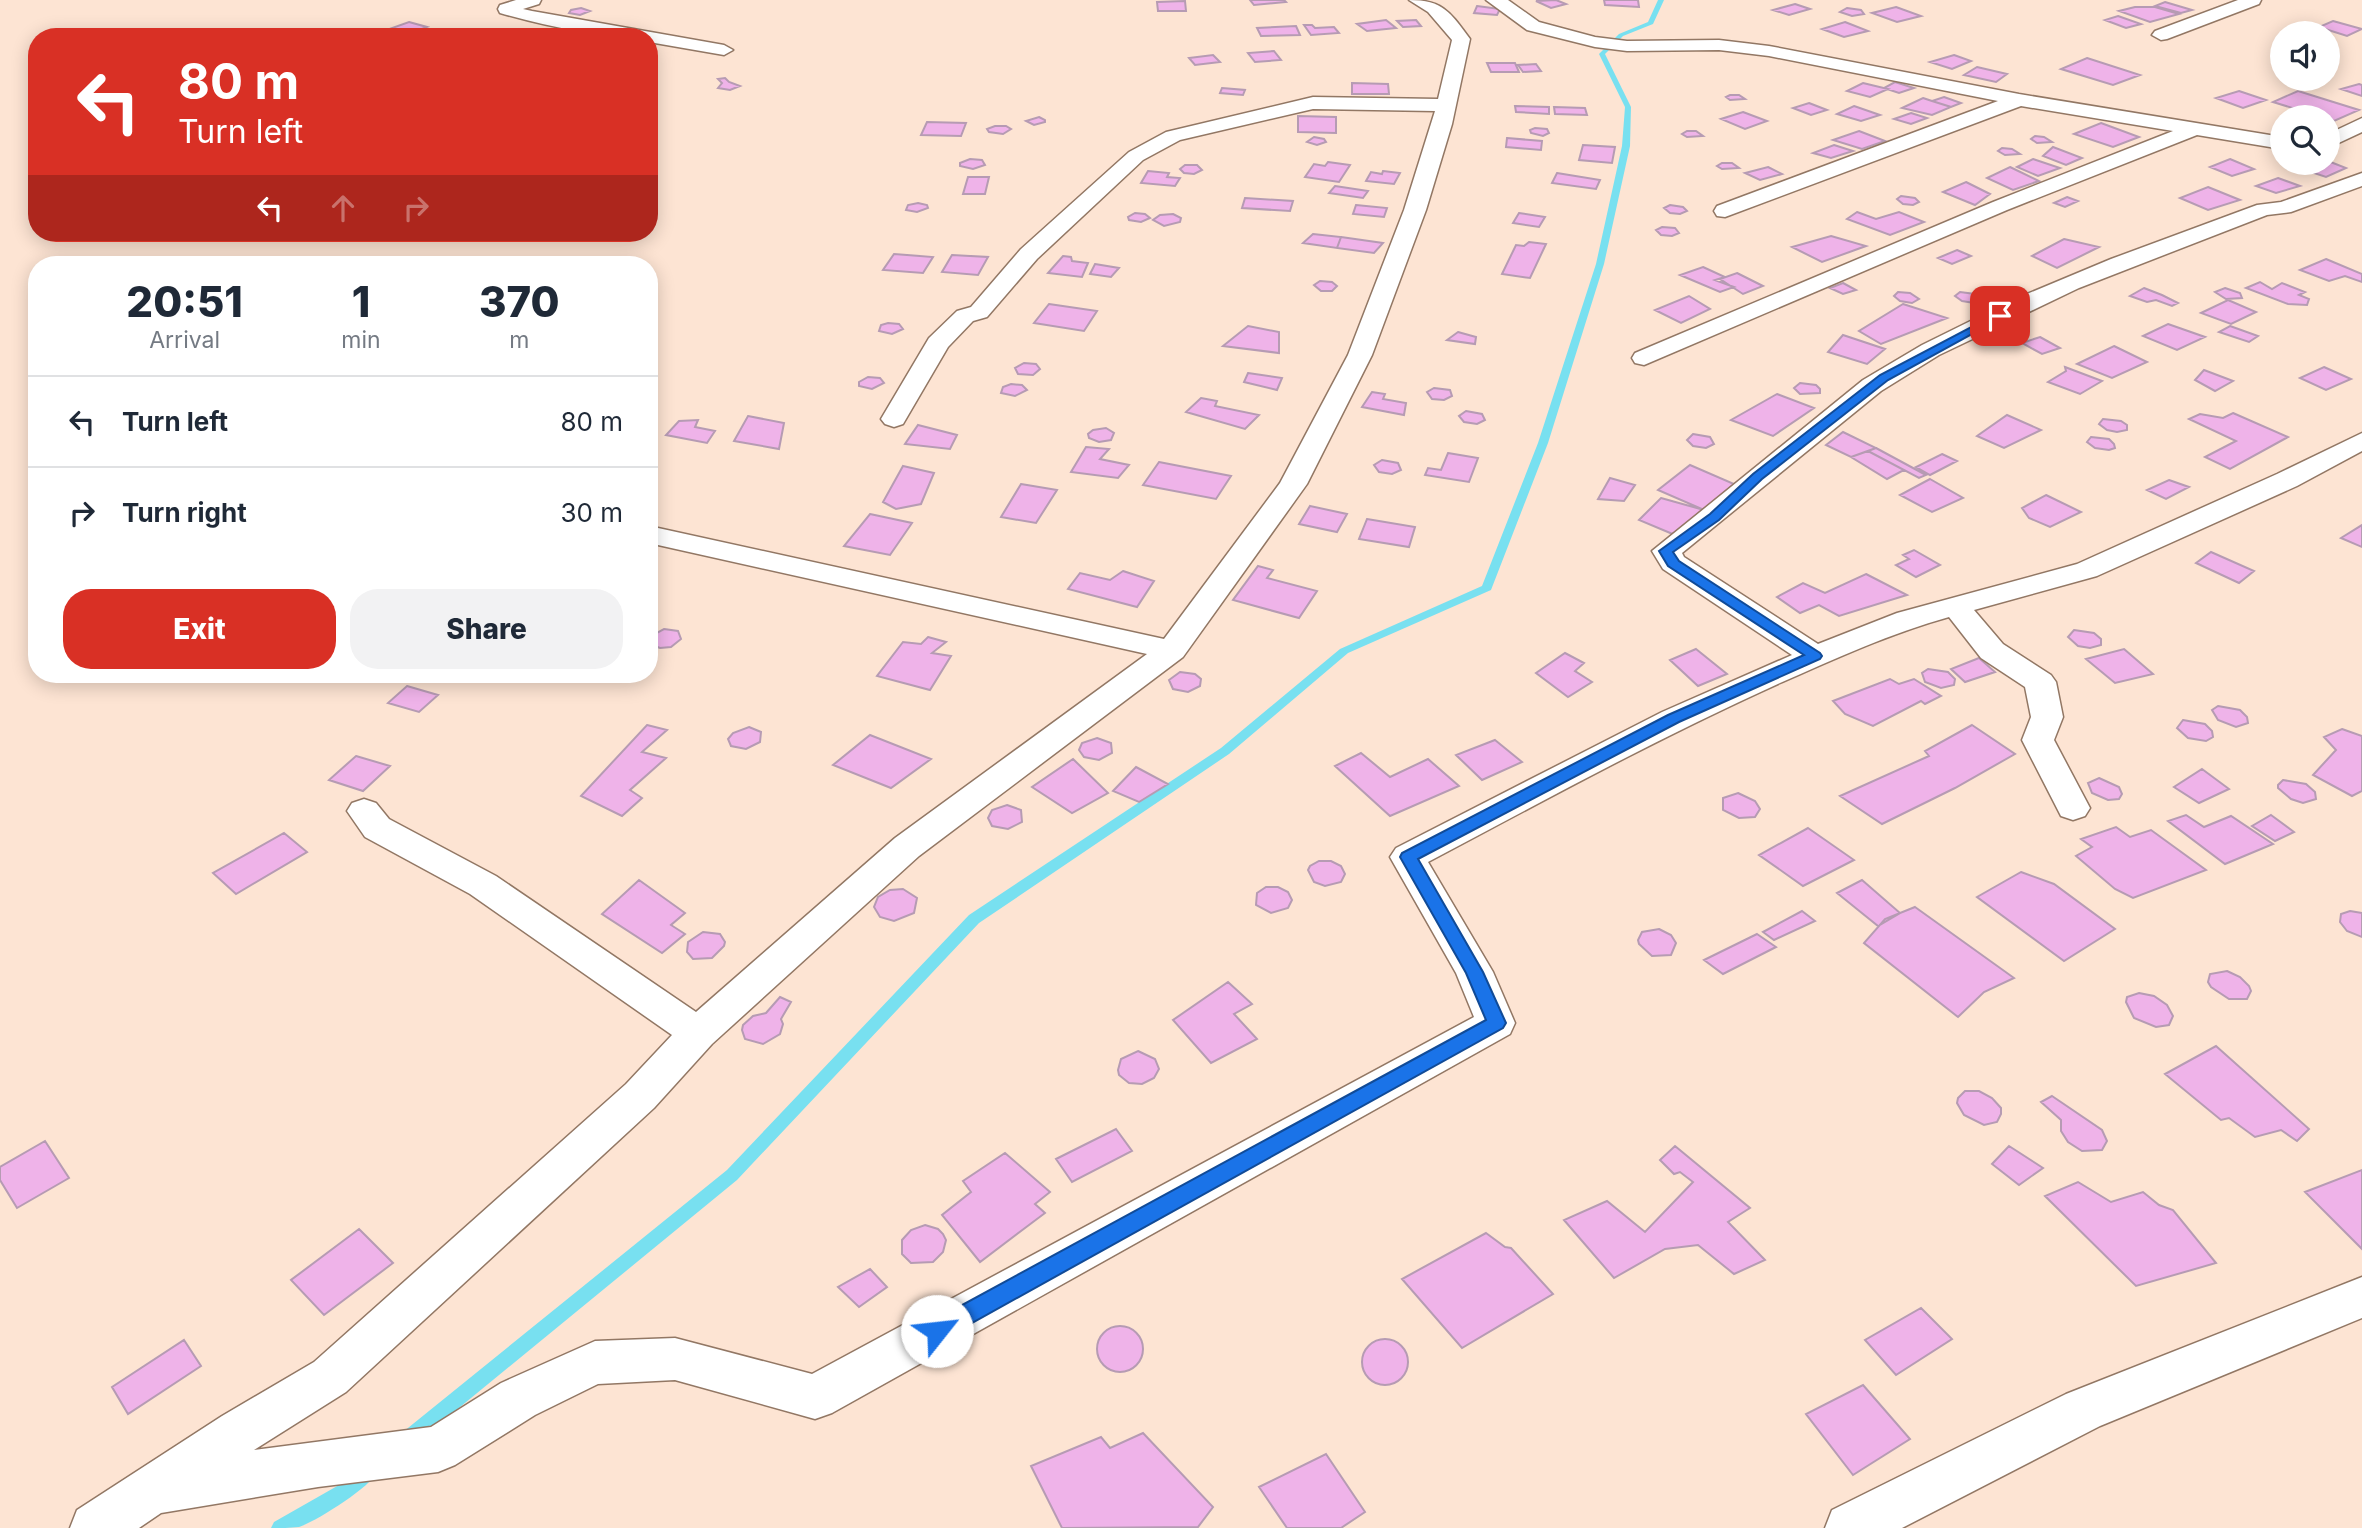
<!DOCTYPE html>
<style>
:root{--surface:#fff;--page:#f2f2f3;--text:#1f2937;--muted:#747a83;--line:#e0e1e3;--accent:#d93025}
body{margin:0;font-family:Inter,sans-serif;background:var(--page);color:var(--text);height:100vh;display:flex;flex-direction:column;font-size:26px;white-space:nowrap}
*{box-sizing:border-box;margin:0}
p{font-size:23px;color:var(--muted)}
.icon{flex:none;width:38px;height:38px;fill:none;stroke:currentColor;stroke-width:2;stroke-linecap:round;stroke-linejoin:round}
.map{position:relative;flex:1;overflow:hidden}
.panel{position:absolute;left:28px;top:256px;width:630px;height:427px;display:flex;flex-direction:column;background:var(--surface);border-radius:28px;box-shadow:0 4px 18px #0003}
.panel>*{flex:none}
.hud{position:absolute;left:28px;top:28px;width:630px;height:214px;border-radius:28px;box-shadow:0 4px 18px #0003;background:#d93025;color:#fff;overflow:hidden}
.fabs{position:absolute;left:2270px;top:21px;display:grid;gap:14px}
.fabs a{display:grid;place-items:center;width:70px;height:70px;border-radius:50%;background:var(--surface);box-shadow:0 4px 18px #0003;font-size:35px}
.pin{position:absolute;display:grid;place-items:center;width:60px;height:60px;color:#fff;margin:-30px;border-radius:14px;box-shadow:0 4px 10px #0006}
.me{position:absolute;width:77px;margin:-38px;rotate:61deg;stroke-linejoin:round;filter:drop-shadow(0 0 5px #0008)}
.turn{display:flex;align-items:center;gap:24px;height:147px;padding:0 35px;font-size:32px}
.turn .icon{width:91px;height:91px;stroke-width:2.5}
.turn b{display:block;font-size:49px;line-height:60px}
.lanes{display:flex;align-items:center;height:66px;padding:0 35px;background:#0003;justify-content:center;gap:35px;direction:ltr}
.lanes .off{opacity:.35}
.eta{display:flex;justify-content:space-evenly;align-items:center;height:119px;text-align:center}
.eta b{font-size:42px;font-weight:800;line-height:49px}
.primary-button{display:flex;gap:14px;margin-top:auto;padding:14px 35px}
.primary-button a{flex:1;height:80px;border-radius:28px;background:var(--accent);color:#fff;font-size:28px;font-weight:800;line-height:80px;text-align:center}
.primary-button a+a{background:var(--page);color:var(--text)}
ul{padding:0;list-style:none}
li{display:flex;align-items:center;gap:21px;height:91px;padding:0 35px;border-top:2px solid var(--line)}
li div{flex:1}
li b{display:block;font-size:26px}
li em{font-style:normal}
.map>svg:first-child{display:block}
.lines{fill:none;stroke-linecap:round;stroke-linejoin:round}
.stream{fill:#78e0f0;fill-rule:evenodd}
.building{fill:#efb3e9;stroke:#b69bb3;stroke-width:2}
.street-casing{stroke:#927764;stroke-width:3}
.street{fill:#fff;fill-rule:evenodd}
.route{fill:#1a73e8;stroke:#114b97;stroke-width:2}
</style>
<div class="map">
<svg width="2362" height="1528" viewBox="0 0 2362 1528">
<rect width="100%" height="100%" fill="#fde4d3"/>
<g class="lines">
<path class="stream" d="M1658 0H1664L1653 24 1623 36 1605 54 1631 107 1630 146 1604 264 1548 443 1491 590 1348 653 1229 754 979 923 737 1180 415 1444 409 1447 403 1444 400 1438 403 1432 727 1170 969 915 1221 748 1340 649 1482 586 1538 443 1596 264 1622 146 1625 107 1599 54 1619 34 1648 22Z
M368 1463 374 1466 377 1472C371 1487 315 1522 299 1527 291 1528 279 1528 271 1528L274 1522 339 1485 362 1466Z"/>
</g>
<path class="building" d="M1250 0H1284L1286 2 1254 5Z
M1556 0 1566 4 1551 8 1536 1Z
M1604 0H1638L1639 7 1605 5Z
M1185 1 1186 11H1158L1157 2Z
M2165 2 2192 10 2181 13 2155 6Z
M1795 4 1810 9 1789 15 1773 10Z
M1477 6 1500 9 1497 15 1474 13Z
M1896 7 1921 16 1897 22 1872 13Z
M2135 7H2155L2179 14 2150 22 2119 11Z
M581 8 590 11 580 15 569 13 571 10Z
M1847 8 1861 10 1864 14 1852 16 1840 12Z
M2118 16 2141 24 2126 28 2105 20Z
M1386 20 1396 28 1367 31 1357 24Z
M1416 20 1421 26 1403 27 1397 21Z
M2333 21 2362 29 2347 36 2319 27Z
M409 22 427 27 411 33 392 28Z
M1845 22 1868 31 1844 37 1822 29Z
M1304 25H1312L1315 28 1334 27 1339 33 1311 35Z
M1296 26 1300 35 1261 36 1257 28Z
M1274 51 1281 60 1255 62 1248 53Z
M1213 55 1220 62 1195 65 1189 58Z
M1954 55 1971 61 1952 69 1930 62Z
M2087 58 2140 75 2113 85 2061 69Z
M1487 63H1515L1519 72H1491Z
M1536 64 1541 71 1523 72 1518 65Z
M1977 67 2007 74 1996 82 1964 75Z
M725 78 729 82 740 86 730 90 718 88 722 83 718 79Z
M1895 82 1914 88 1899 93 1884 88Z
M1352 83 1388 84 1389 94H1352Z
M1863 83 1888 89 1870 97 1847 91Z
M2359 84 2362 85V96L2341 89Z
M1222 88 1245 90 1243 95 1220 93Z
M2239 91 2266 100 2243 108 2216 98Z
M2298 91 2359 110 2334 121 2273 102Z
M1730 95H1739L1745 99 1730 100 1726 97Z
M1944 97 1961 103 1951 107 1932 101Z
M1923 98 1932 101 1951 107 1932 115 1902 108Z
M1809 103 1827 110 1811 115 1793 108Z
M1515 106 1549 107V114L1516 112Z
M1854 106 1880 115 1861 121 1837 114Z
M1554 107 1585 108 1587 115 1555 114Z
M1743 112 1767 121 1745 129 1721 119Z
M1911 113 1927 118 1911 124 1894 119Z
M1298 116 1336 117V133L1298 132Z
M1039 117 1045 120V122L1034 125 1026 121Z
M927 122 966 123 961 136 921 135Z
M2101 123 2139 137 2113 147 2074 134Z
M995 126H1006L1011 129 1003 134 989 132 987 129Z
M1535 128 1547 129 1549 133 1543 136 1531 133 1530 130Z
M1687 131H1696L1703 136 1687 137 1682 134Z
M1859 131 1885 141 1862 149 1833 140Z
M2035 136 2044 137 2052 142 2037 143 2031 139Z
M1314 137 1324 139 1326 142 1317 145 1307 142Z
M1507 138 1542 141 1541 150 1506 147Z
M1583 145 1615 147 1612 163 1579 160Z
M1834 145 1853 151 1831 158 1813 153Z
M2053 147 2082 158 2066 165 2043 156Z
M2002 148 2012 149 2020 154 2005 155 1998 151Z
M970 159 982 160 985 165 973 169 960 166V163Z
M2033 159 2060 168 2038 176 2017 167Z
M2230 159 2254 169 2232 176 2210 167Z
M2328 161 2346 168 2326 177 2302 169 2313 163Z
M1328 162 1350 165 1339 182 1305 177 1314 164 1325 166Z
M1722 163H1732L1739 168 1722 169 1717 166Z
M1185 165H1197L1202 170 1194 174 1184 173 1180 169Z
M1768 167 1782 174 1760 180 1745 173Z
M2010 167 2039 181 2013 190 1987 178Z
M1148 171 1169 173 1167 177 1180 178 1175 186 1141 183Z
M1383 171 1400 173 1394 184 1366 181 1371 172 1382 174Z
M1557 173 1600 180 1596 189 1552 183Z
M968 177H989L985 194H963Z
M2278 178 2300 186 2276 193 2256 186Z
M1966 182 1990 194 1975 205 1943 192Z
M1335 186 1368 191 1363 198 1329 193Z
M2208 187 2240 200 2208 210 2180 198Z
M1901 196 1915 198 1919 202 1913 205 1903 204 1897 199Z
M2067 197 2078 201 2065 207 2054 203Z
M1245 198 1293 201 1290 211 1242 208Z
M918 203 927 205 928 208 917 212 906 210 908 205Z
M1356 205 1387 208 1384 217 1353 214Z
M1670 205 1683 207 1687 211 1680 214 1670 213 1664 208Z
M1857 212 1876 219 1899 212 1924 222 1890 235 1847 219Z
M1135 213 1145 214 1150 218 1141 222 1129 220 1128 217Z
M1519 213 1545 217 1539 227 1513 223Z
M1173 214 1181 218 1180 222 1164 226 1153 220 1160 215Z
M1662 227 1675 228 1679 233 1672 236 1661 235 1656 230Z
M1313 234 1341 237 1337 248 1303 243Z
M1831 236 1866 246 1822 262 1792 247Z
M1341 237 1383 243 1374 253 1337 248Z
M2064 239 2099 247 2057 268 2032 256Z
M1529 242 1546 244 1530 278 1502 274 1516 245 1524 246Z
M1957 250 1971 256 1952 264 1938 258Z
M894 254 933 257 923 273 883 270Z
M952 255 988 257 978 275 942 272Z
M1063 256 1071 257 1072 261 1088 263 1082 277 1048 273Z
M2326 259 2362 274V282L2345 276 2329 281 2300 270Z
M1095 264 1119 268 1111 277 1090 274Z
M1703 267 1725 277 1715 280 1734 287 1720 292 1680 275Z
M1737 273 1763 286 1743 294 1720 279Z
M1320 281 1332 282 1337 286 1332 291H1321L1314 285Z
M2260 282 2272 289 2282 283 2305 292 2299 295 2309 299 2307 305 2288 304 2246 288Z
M1843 283 1856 290 1843 294 1830 288Z
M2144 288 2162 295 2178 303 2172 306 2156 300 2147 302 2130 296Z
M2225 288 2240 293 2242 298 2226 299 2215 292Z
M1898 292 1910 293 1919 299 1912 303 1900 301 1894 296Z
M1960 292 1975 294 1980 299 1974 303 1962 301 1955 296Z
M1689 296 1710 309 1681 323 1655 310Z
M2228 300 2256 312 2231 324 2201 313Z
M1049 304 1097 311 1084 331 1034 323Z
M1903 304 1947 318 1881 344 1859 331Z
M888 323 899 324 903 329 892 334 879 331 881 325Z
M2168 324 2205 337 2177 350 2143 336Z
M1248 326 1279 332V353L1223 346Z
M2230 326 2258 336 2249 342 2219 332Z
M1458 332 1476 337 1475 344 1447 340Z
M1843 335 1885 349 1867 364 1828 352Z
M2040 337 2060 348 2042 354 2022 343Z
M2114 346 2147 362 2112 378 2077 364Z
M1024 363 1036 364 1040 369 1033 375 1018 374 1015 368Z
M2065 367 2102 381 2080 394 2048 382 2066 371Z
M2324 367 2351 379 2326 390 2300 378Z
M2204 370 2233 381 2215 391 2195 380Z
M1248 373 1282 378 1277 390 1244 382Z
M868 377 880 378 884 383 872 389 859 386V382Z
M1800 383 1816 385 1820 389V393L1800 394 1794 388Z
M1011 384 1022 385 1027 390 1015 396 1001 393 1003 387Z
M1434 388 1450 390 1452 396 1444 400 1432 399 1427 392Z
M1372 392 1385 394 1383 399 1406 403 1404 415 1362 407Z
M1777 394 1814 408 1773 436 1731 420Z
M1201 398 1217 401 1215 406 1259 415 1245 429 1186 412Z
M1466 411 1482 414 1485 420 1477 424 1464 422 1459 416Z
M2233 413 2288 437 2230 469 2205 457 2236 441 2189 419 2200 414 2223 418Z
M2007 415 2041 430 2004 448 1977 436Z
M748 416 784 423 779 449 734 441Z
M2103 419 2121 421 2127 425V430L2117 432 2107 430 2099 424Z
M698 420 695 427 715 431 707 443 666 435 679 421Z
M918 425 957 435 950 449 905 444Z
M1106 428 1114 433 1111 440 1099 442 1089 438 1088 434 1093 430Z
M1843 432 1876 448 1851 457 1826 445Z
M1693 434 1710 437 1714 444 1706 448 1693 446 1687 440Z
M2091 437 2109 439 2114 444 2115 448 2109 450 2095 448 2087 442Z
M1086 447 1109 449 1100 459 1129 465 1118 478 1071 472Z
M1876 448 1926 475 1919 478 1868 451Z
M1868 451 1904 470 1887 479 1851 457Z
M1448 453 1478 458 1469 482 1425 475 1428 468 1441 470Z
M1942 454 1957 461 1930 475 1916 467Z
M1382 460 1398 463 1401 470 1392 474 1379 472 1374 465Z
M1159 462 1231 476 1216 499 1143 485Z
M1690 465 1734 484 1704 510 1658 490Z
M903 466 934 473 921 504 896 509 883 502Z
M1610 478 1635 485 1624 501 1598 499Z
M1930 479 1963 498 1932 512 1900 495Z
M2169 480 2189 487 2166 499 2147 490Z
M1021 484 1057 490 1036 523 1001 517Z
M2046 495 2081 512 2050 527 2029 518 2022 508Z
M1661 498 1704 510 1675 535 1639 520Z
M1310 506 1347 514 1337 532 1299 524Z
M870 514 912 523 890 555 844 546Z
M1367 519 1415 527 1409 547 1359 539Z
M2362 525V547L2341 538Z
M1914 550 1940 565 1916 577 1896 565 1909 559 1903 555Z
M2211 552 2254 571 2239 583 2196 563Z
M1258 566 1273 570 1267 578 1317 591 1299 618 1233 600Z
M1123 571 1154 581 1137 607 1068 589 1080 573 1110 580Z
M1866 574 1907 595 1839 616 1819 605 1800 613 1777 597 1803 583 1825 593Z
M664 629 678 631 681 639 671 647 660 648 652 645 651 636Z
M2074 630 2094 633 2101 639V645L2090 648 2078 646 2068 637Z
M928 637 946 642 932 653 951 656 930 690 877 676 903 642 921 644Z
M1696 649 1727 674 1698 686 1670 660Z
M2124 649 2153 674 2115 683 2086 659Z
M1565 653 1584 663 1575 671 1592 682 1568 697 1536 673Z
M1979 658 1995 672 1965 682 1951 669Z
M1928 669 1948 672 1955 679 1954 685 1941 688 1925 682 1922 673Z
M1180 672 1195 674 1201 679 1200 686 1188 692 1173 689 1169 680Z
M1890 679 1899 684 1914 679 1941 696 1925 704 1921 701 1873 726 1845 714 1833 701Z
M407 686 438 695 419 712 388 703Z
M2218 706 2240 710 2247 717 2248 723 2236 727 2218 720 2212 710Z
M2183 720 2205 724 2212 731 2213 737 2206 741 2188 738 2177 728Z
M647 725 667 730 642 752 666 758 630 790 642 798 622 816 581 796Z
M1972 725 2015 754 1955 788 1882 824 1840 796 1929 756 1925 751Z
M749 727 761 732 760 742 746 749 731 746 728 739 733 733Z
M2342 729 2362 736V791L2352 796 2313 775 2336 750 2324 737Z
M870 735 931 759 891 788 833 765Z
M1097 738 1111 743 1112 753 1099 760 1084 757 1079 750 1082 743Z
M1495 740 1522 762 1482 780 1456 755Z
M1361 753 1390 777 1428 759 1459 786 1390 816 1335 766Z
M356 756 390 766 363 791 329 780Z
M1073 759 1108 793 1072 813 1032 787Z
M1136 767 1168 784 1139 802 1113 791Z
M2202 769 2229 789 2199 803 2174 787Z
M2099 778 2119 787 2122 794 2119 799 2108 800 2092 793 2088 783Z
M2283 780 2306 784 2315 792 2316 799 2303 803 2291 799 2278 788V785Z
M1738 793 1755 801 1760 809 1755 817 1739 818 1723 810V798Z
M1007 805 1021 810 1022 822 1008 829 992 826 988 818 992 810Z
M2186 815 2204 827 2231 816 2273 844 2225 864 2168 821Z
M2271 815 2294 832 2275 841 2252 826Z
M2116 827 2130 837 2151 830 2206 870 2133 898 2115 889 2076 856 2092 847 2081 839Z
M1808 828 1854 860 1803 886 1759 855Z
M284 833 307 852 236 894 213 873Z
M1319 861H1331L1341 866 1345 874 1341 882 1325 886 1314 882 1308 870 1310 866Z
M2021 872 2054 884 2115 929 2064 961 1977 897Z
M639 880 685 913 671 925 685 934 662 953 602 914Z
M1862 880 1900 913 1878 926 1837 893Z
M1266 887H1278L1288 892 1292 900 1288 908 1271 913 1256 905 1257 893Z
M903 889 917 898 914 913 894 921 880 917 874 907 878 897 890 890Z
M1915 907 2014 978 1984 992 1958 1017 1864 943 1885 919Z
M1802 911 1815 921 1774 940 1763 932Z
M2350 911 2362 913V937L2347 931 2340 922 2341 914Z
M1659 929 1671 935 1676 943 1671 955 1652 956 1639 944 1638 940 1642 932Z
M703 932 720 934 725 942 724 946 712 958 693 959 687 952 688 942Z
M1757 934 1776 947 1723 974 1704 960Z
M2227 971 2240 977 2249 986 2251 991 2247 999H2229L2211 987 2208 982 2210 974Z
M1228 982 1252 1004 1234 1014 1257 1039 1211 1063 1173 1020Z
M2139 993 2154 996 2167 1005 2173 1016 2169 1025 2156 1027 2134 1018 2126 1002 2127 997Z
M780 997 791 1002 781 1019 783 1024 780 1034 763 1044 745 1039 742 1030 743 1025 753 1016 766 1013Z
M2216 1046 2309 1129 2297 1141 2281 1130 2255 1137 2229 1118 2221 1120 2165 1074Z
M1138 1051 1155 1059 1159 1069 1154 1078 1142 1084 1129 1083 1119 1075 1118 1070 1121 1059Z
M1965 1091H1979L1992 1098 2001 1108V1114L1997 1122 1984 1125 1964 1115 1957 1103 1958 1098Z
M2052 1096 2102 1130 2107 1141 2102 1150 2082 1151 2068 1142 2061 1131V1120L2041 1102Z
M1116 1129 1132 1151 1072 1182 1056 1159Z
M45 1141 69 1178 17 1208 0 1180V1167Z
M1675 1146 1750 1208 1728 1222 1765 1260 1734 1274 1698 1245 1665 1249 1614 1278 1564 1220 1607 1201 1645 1232 1693 1182 1680 1172 1674 1174 1660 1160Z
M2009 1146 2043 1168 2019 1185 1992 1164Z
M1005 1153 1050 1192 1035 1204 1045 1213 980 1262 942 1215 971 1192 963 1181Z
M2362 1170V1249L2305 1192Z
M2078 1182 2111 1202 2143 1192 2159 1205 2173 1210 2216 1263 2136 1286 2045 1196Z
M925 1225 938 1229 943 1234 946 1240 943 1252 933 1262 911 1263 902 1254V1240L911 1230Z
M359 1229 393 1263 324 1315 291 1280Z
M1486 1233 1505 1247 1511 1248 1553 1294 1462 1348 1402 1279Z
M870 1269 887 1287 859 1307 838 1287Z
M1921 1308 1952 1339 1896 1375 1865 1340Z
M1097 1349a23 23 0 1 1 46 0a23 23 0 1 1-46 0Z
M1362 1362a23 23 0 1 1 46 0a23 23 0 1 1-46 0Z
M184 1340 201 1366 128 1414 112 1387Z
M1863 1385 1910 1439 1853 1475 1806 1414Z
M1143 1433 1213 1507 1198 1527 1062 1528 1031 1466 1101 1437 1110 1448Z
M1326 1454 1365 1512 1341 1528H1287L1259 1487Z"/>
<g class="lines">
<defs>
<path id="street" d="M516 0H541L539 4 523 9 532 11 724 45 733 50 724 55 649 42V37C599 37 548 27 500 13L498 9 500 5Z
M1409 0C1443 0 1450 12 1470 39L1452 124 1426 210 1372 355 1307 484 1183 657 919 856 712 1044 654 1108 346 1392 254 1450 431 1427 501 1383 595 1341 675 1338 812 1374 1474 1017 1456 973 1390 857 1396 848 1662 712 1792 655 1663 569 1652 551 1863 380 1922 345 2015 299 2111 259 2257 205 2281 202 2362 173V186L2291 212 2267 215 2079 288 1939 355 1881 391 1682 553 1684 557 1818 644 1897 613 2077 564 2277 474 2362 433V451L2297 486 2097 576 1974 610 2003 644 2051 675 2056 682 2063 717 2054 740 2090 808 2085 816 2073 820 2061 816 2022 740 2031 717 2025 687 1981 658 1949 617C1891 633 1835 659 1780 683 1660 737 1545 800 1428 862L1493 972 1515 1023 1510 1034 832 1413 815 1419 675 1380 598 1384 535 1415 455 1465 438 1472 318 1487 161 1513 139 1528H70L77 1510 222 1416 314 1362 626 1084 672 1035 470 894 365 837 347 811 352 803 364 799 376 803 389 819 496 876 696 1012 895 838 1147 654 649 543V526L1164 639 1280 483 1348 355 1404 210 1435 111 1313 109 1180 140 1143 160 1037 259 987 317 973 321 948 347 903 424 894 427 885 424 881 419 929 338 957 311 971 307 1021 249 1129 152 1166 132 1313 97 1438 99 1452 40 1428 12Z
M1486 0H1508L1539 22 1595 37 1627 41 1719 40 1769 46 2019 94 2282 137V149L2197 135 2007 210 1644 365 1635 363 1632 358 1635 353 1993 202 2173 131 2021 106 1725 217 1717 216 1714 211 1717 206 1998 101 1769 56 1719 50 1627 51 1595 47 1527 30Z
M2238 0H2261L2259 4 2167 39 2161 40 2152 35 2155 31Z
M2362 118V132L2328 148V134Z
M2362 1277V1318L2100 1426 1902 1528H1825L1832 1510 2066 1394Z"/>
</defs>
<use href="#street" class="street-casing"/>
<use href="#street" class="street"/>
</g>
<path class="route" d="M1996 314 2005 316 1888 380 1762 479 1719 520 1673 552 1679 561 1820 653 1822 656 1820 659 1679 722 1418 859 1483 972 1506 1023 1503 1028 945 1338 937 1341 929 1338 926 1331 929 1323 1486 1020 1466 973 1400 857 1402 853 1668 715 1804 655 1668 566 1659 551 1710 514 1753 474 1880 375Z"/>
</svg>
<div class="fabs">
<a><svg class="icon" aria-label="sound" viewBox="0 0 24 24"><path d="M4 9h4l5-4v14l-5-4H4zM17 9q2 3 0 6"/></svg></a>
<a><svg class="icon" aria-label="search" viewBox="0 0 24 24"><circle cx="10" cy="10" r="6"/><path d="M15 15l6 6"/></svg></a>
</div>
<div class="pin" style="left:2000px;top:316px;background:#d93025"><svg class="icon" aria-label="arrive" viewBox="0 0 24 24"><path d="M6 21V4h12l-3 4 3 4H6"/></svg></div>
<svg class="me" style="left:937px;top:1331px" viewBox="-20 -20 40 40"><circle r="19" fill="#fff"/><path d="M0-13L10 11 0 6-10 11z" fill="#1a73e8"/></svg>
<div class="hud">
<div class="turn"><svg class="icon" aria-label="left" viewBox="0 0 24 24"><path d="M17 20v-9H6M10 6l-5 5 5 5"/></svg><div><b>80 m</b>Turn left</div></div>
<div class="lanes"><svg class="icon" aria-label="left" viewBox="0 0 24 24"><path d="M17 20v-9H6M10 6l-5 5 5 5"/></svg><svg class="icon off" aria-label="ahead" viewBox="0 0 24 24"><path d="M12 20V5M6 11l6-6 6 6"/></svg><svg class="icon off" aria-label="right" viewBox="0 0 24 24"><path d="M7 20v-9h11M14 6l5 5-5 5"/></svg></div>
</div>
<section class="panel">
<div class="eta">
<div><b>20:51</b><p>Arrival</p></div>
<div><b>1</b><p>min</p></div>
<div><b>370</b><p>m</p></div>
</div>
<ul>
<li><svg class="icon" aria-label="left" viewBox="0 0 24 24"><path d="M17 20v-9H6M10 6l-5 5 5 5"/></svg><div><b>Turn left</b></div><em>80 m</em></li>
<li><svg class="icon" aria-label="right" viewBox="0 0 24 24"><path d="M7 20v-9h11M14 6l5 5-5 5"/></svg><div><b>Turn right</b></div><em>30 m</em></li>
</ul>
<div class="primary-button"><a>Exit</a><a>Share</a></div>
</section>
</div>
